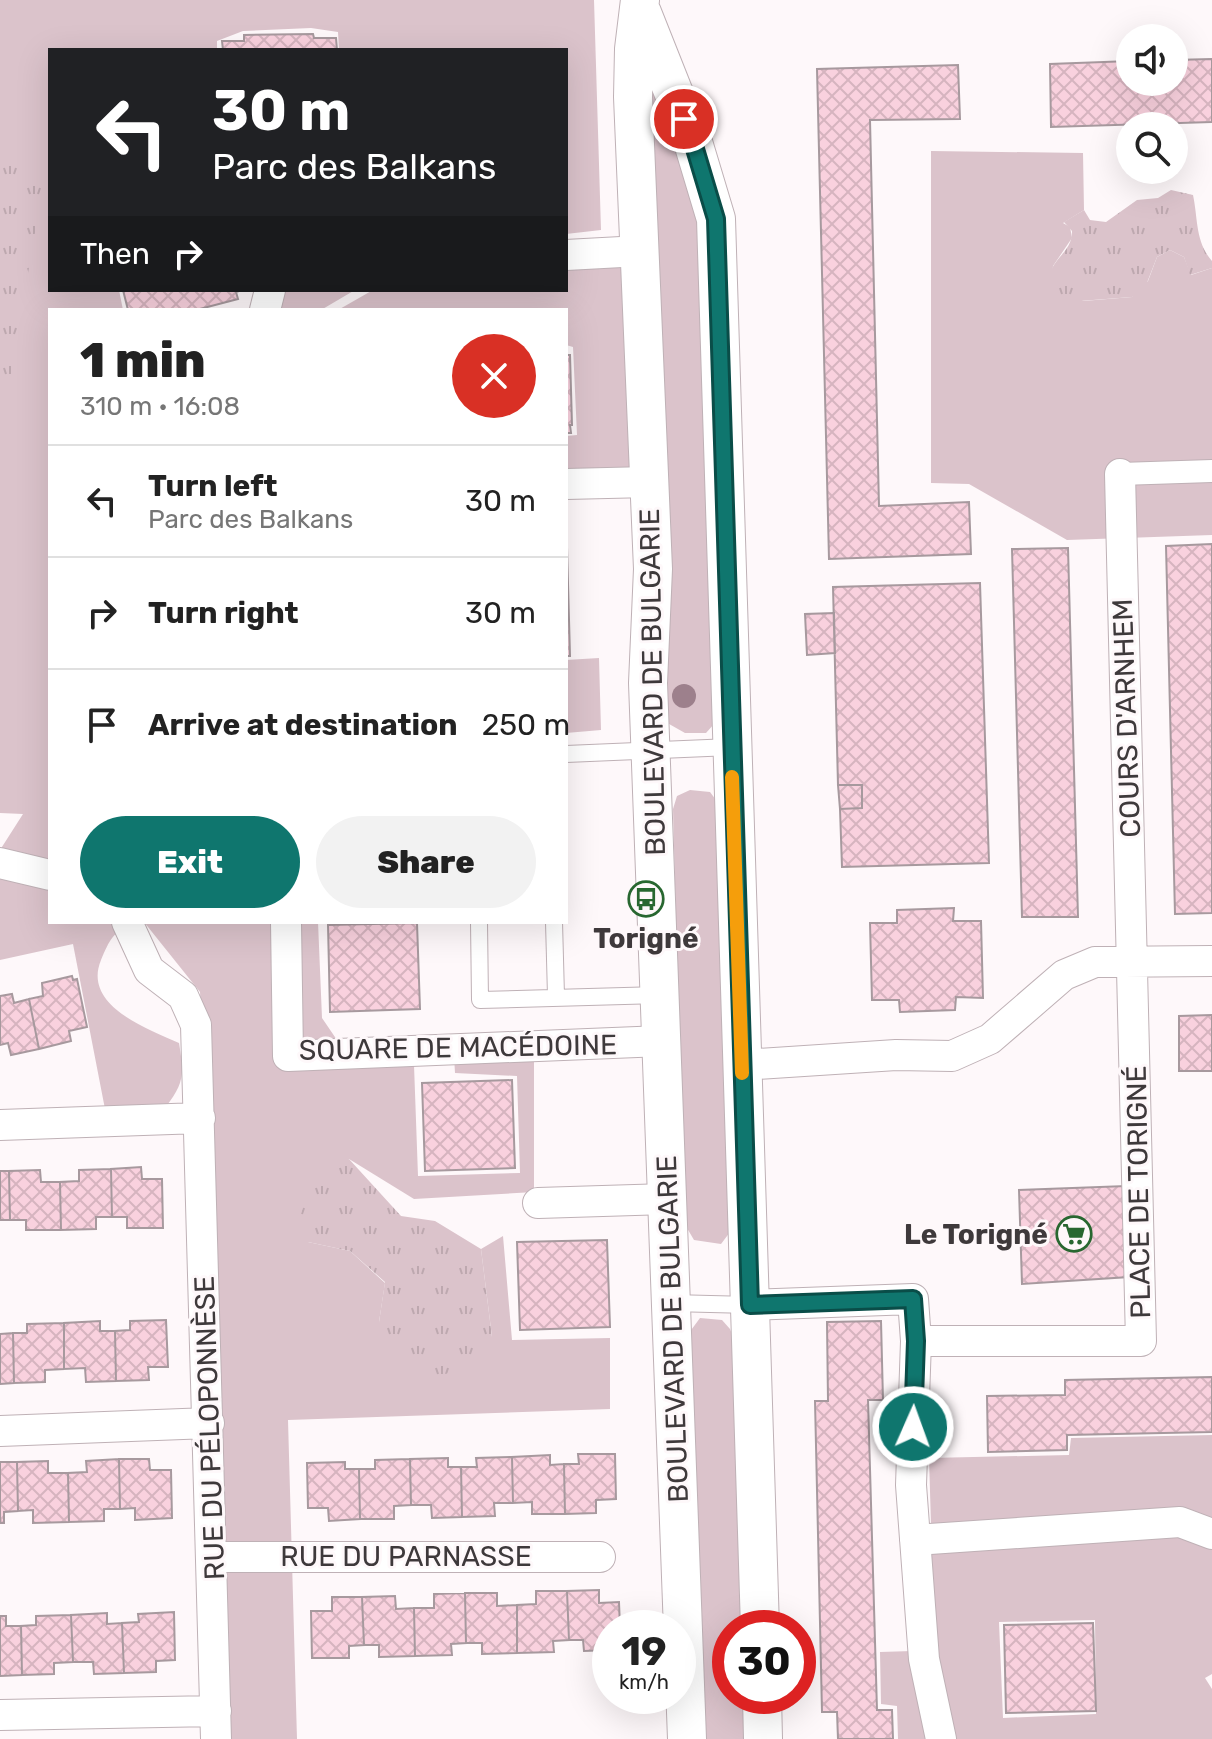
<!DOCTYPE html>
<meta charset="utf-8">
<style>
:root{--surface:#fff;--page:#f2f2f2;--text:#222;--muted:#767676;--line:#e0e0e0;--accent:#0f766e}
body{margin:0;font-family:Rubik,sans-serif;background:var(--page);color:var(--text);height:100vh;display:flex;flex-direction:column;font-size:30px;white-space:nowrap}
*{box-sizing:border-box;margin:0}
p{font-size:26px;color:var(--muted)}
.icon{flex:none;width:44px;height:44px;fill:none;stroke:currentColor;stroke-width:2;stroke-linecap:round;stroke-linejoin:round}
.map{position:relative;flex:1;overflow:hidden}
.panel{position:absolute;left:48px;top:308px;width:520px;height:616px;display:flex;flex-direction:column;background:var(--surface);border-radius:0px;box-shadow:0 8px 32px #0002}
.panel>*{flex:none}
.top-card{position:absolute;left:48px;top:48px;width:520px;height:244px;border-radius:0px;box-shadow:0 8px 32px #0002;background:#202124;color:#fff;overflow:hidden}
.controls{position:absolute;left:1116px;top:24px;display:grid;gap:16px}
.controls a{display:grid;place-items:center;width:72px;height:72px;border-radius:50%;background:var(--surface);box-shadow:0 8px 32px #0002;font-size:40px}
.speed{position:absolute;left:592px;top:1610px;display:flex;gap:16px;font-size:40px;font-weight:700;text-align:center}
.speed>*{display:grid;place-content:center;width:104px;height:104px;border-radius:50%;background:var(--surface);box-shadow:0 8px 32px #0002;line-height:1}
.speed small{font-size:20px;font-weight:400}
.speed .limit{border:12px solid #d22;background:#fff;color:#111}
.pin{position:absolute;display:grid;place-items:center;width:68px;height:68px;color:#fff;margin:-34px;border:4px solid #fff;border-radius:50%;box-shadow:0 2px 8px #0007}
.me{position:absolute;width:88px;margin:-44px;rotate:2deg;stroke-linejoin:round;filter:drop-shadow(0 0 6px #0008)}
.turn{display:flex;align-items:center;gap:28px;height:168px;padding:0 32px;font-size:36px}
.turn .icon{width:104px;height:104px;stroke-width:2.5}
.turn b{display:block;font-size:56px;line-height:68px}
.then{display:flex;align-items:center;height:76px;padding:0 32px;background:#0003;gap:16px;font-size:30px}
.round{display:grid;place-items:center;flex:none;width:84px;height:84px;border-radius:42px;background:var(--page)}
.headline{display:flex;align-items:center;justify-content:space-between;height:136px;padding:0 32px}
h1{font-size:48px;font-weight:800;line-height:60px}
.button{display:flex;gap:16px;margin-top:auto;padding:16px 32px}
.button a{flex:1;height:92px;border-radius:48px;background:var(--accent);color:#fff;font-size:32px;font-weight:800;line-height:92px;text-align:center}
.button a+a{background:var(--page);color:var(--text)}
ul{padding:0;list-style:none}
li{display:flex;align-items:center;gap:24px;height:112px;padding:0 32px;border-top:2px solid var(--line)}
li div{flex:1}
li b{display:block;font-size:30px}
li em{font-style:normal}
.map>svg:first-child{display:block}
.grass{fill:#dbc3cb;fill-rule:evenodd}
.park{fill:url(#park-tufts)}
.building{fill:url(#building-cross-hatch);stroke:#a7999e;stroke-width:2}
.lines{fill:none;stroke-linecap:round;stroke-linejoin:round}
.service-casing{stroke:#bfb1b6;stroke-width:18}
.pedestrian-casing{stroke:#bfb1b6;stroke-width:24}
.minor-casing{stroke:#bfb1b6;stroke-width:32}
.tertiary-casing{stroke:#bfb1b6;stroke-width:40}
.service{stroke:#fff;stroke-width:16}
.pedestrian{stroke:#fff;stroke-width:22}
.minor{stroke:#fff;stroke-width:30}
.tertiary{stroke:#fff;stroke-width:38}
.tree{fill:#9d808c}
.route-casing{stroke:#0a4d48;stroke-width:20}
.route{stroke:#0f766e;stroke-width:14}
.slow{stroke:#f59e0b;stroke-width:14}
.labels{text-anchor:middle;stroke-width:6;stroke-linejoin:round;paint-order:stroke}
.street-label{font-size:28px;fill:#3e393b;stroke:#fef8fa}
.poi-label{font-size:28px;font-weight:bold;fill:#3e393b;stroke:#fef8fa}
</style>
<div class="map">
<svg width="1212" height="1739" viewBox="0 0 1212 1739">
<defs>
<pattern id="park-tufts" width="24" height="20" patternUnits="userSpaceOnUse" patternTransform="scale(2)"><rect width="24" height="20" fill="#dbc3cb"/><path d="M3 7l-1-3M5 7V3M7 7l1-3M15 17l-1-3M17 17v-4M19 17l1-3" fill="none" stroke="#bda8af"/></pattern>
<pattern id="building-cross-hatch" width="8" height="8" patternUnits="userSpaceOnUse" patternTransform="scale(2)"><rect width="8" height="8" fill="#f9d1de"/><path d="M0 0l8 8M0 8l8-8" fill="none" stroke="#d6b4bf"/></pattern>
</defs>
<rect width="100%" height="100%" fill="#fef8fa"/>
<path class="grass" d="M0 0H594L601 230 566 234V50H339L338 32 311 28 243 31 217 41V50H50V290H119L123 310H50V922H132C112 934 110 939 101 960 82 1006 148 1029 179 1043 184 1074 185 1082 165 1108L105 1109 73 944 0 960V850L23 814 0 813Z
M655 73 703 217 714 724 706 733H685L662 720 646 84Z
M931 151 1083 153 1084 210 1063 223 1070 227 1072 238 1053 266 1052 277 1083 301 1132 297 1148 281 1157 257 1170 250 1184 257 1191 275 1212 268V535L1067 540 969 484 931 483Z
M566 266H629L635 469 566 473V436L577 435 573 347 566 345V310H338L373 290H566Z
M275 290H355L321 310H270Z
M599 658 601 730 566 733V660Z
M690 790 710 792 716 800 730 1232 721 1244 694 1240 684 1223 673 809 677 796Z
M144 922H318L322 1018 352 1062 414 1065 418 1176 520 1173 517 1076 455 1073 454 1056 534 1054V1192L414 1199 349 1159 308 1242 350 1251 385 1283 379 1322 492 1337 481 1249 503 1236 512 1340 610 1338V1409L288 1420 297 1739H231L212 1209 200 992Z
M700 1318 722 1320 730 1329 735 1342 747 1628H730V1696H749L751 1739H699L686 1337Z
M1212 1435V1674L1205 1678 1212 1689V1739H898L897 1706 881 1704 880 1652 912 1651 934 1624 929 1458 1069 1455 1071 1438ZM1095 1620 1096 1714 1003 1718 999 1622Z"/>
<path class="park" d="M0 154 43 156 40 203 11 374 0 418Z
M1171 190 1193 195C1198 218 1195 242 1212 261V268L1190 275 1184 257 1170 250 1157 257 1143 293 1132 297 1067 302C1027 264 1073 261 1072 231L1064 222 1084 210 1090 220 1106 222 1137 200 1158 198Z
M349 1159 401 1216 435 1221 481 1249 492 1337 463 1369 421 1381 396 1359 379 1322 385 1282 350 1251 308 1242 300 1217 312 1177Z"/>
<path class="building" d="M313 34 314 38H336L337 50H223L222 41H244V35Z
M1212 59V122L1051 127 1050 64 1130 61V82H1174V60Z
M958 65 960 119 870 120 879 506 969 502 971 554 829 559 817 69Z
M123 290H239V291L236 292 238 299 196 310H128Z
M566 355H570L572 425H570L571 433H566Z
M566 511 570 656H566Z
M1212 544V913L1175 914 1166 546Z
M1068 548 1078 917H1022L1012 549Z
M980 583 989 863 842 867 840 809 862 808V785H838L833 587Z
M834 613 835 653 807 655 805 614Z
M838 785H862V808L840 809Z
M954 908 953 921H981L983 998 956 997 955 1010 900 1012 899 1000H872L870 923H897V910Z
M417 923 420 1009 330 1012 328 925Z
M72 976 73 980 77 979 87 1027 69 1031 71 1041 39 1049 29 999 43 996 42 983Z
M12 994 14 1003 29 999 39 1049 11 1055 8 1043 0 1045V996Z
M1212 1015V1071H1179V1016Z
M512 1080 515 1168 425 1171 422 1083Z
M141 1167 142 1179H162L163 1228H127V1217H112L111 1169Z
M111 1169 112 1217H96V1229L61 1230 60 1182 79 1181V1170Z
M40 1170 41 1182H60L61 1230H26V1220H10L9 1171Z
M0 1171H9L10 1220H0Z
M1126 1186 1129 1277 1022 1284 1019 1190Z
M607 1240 610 1327 520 1330 517 1242Z
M166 1320 168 1367H148L149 1380 116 1381 115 1331 130 1330V1321Z
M100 1321V1331H115L116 1381 86 1382 85 1368 64 1369V1323Z
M881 1321 883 1400H868L877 1710H892L893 1739H838L837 1712H822L815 1401H828L827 1322Z
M64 1323V1369L45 1370V1382L14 1383 13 1333H27V1324Z
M13 1333 14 1383 0 1384V1334Z
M1212 1377V1432L1067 1435V1450L988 1452 987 1396 1065 1395V1380Z
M578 1454H615L616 1499 596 1500V1513L565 1514 564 1464H579Z
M550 1455V1465L564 1464 565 1514H532V1502L513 1503 512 1457Z
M512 1457 513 1503H494L495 1516 462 1517 461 1467H477L476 1458Z
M448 1458V1467H461L462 1517 432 1518 431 1505H411L410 1459Z
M119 1459H149L150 1470H171L172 1518 135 1520V1508L120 1509Z
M119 1459 120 1509H104V1521L69 1522 68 1473 87 1472 86 1461Z
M410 1459 411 1505 394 1506V1519H360L359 1469H375V1460Z
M48 1461V1473H68L69 1522 33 1523V1510L18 1511 17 1462Z
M0 1462H17L18 1511 4 1512V1523H0Z
M345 1462V1469H359L360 1519 329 1521 328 1508H308L307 1463Z
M599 1590V1603L619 1602 620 1628H610V1650L584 1651 583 1640H569L567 1591Z
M536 1591H567L569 1640 553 1641 554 1652 517 1653V1605L536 1604Z
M465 1593H497V1606L517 1605V1653L482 1654V1643H466Z
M465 1593 466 1643 451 1644 452 1655 415 1656 414 1608H434V1594Z
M395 1596 396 1609 414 1608 415 1656 379 1657V1645H364L362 1597Z
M332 1597H362L364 1645 349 1646V1658H312L311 1611H332Z
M174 1612 175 1660 156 1661V1672L124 1673 122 1623 139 1622 138 1614Z
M107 1613V1624L122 1623 124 1673 94 1674 93 1662H73L71 1615Z
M71 1615 73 1662 54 1663V1674L22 1675 21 1626 36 1625V1616Z
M0 1616H6V1626H21L22 1675 0 1676Z
M1093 1623 1096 1711 1006 1713 1004 1625Z"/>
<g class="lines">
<defs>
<path id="service" d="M566 754 731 747
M479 922 480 1000 660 995
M554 922 556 996
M671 1303 750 1305"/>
<path id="pedestrian" d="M1120 474 1212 471"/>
<path id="minor" d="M566 255 640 251
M265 310 270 290
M566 484 649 482
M0 863 50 875
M127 922 149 970 183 996 196 1025 216 1739
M286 922 288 1056 662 1041
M742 1065 896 1055 952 1056 990 1039 1064 975 1095 962 1212 961
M0 1125 200 1118
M538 1203 667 1199
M750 1305 913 1299 916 1341 911 1485 924 1659 941 1739
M916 1341H1141L1120 474
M0 1431 209 1423
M915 1540 1180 1522 1212 1534
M212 1557H600
M0 1715 216 1711"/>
<path id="tertiary" d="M640 0 634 49 633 97 653 569 648 683 687 1739
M642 13 692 139 716 219 760 1628
M762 1696 763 1739"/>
</defs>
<use href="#service" class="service-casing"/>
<use href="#pedestrian" class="pedestrian-casing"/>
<use href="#minor" class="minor-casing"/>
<use href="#tertiary" class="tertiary-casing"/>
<use href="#service" class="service"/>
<use href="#pedestrian" class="pedestrian"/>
<use href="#minor" class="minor"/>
<use href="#tertiary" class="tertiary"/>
</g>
<circle class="tree" cx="684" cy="696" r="12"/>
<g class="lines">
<defs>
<path id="route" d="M684 119 692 139 716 219 750 1305 913 1299 916 1341 913 1427"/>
</defs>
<use href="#route" class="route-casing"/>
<use href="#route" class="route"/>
<path class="slow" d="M732 777 742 1073"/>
</g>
<defs>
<symbol id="bus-ring" viewBox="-11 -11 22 22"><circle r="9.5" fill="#fef8fa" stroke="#286730" stroke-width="1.5"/><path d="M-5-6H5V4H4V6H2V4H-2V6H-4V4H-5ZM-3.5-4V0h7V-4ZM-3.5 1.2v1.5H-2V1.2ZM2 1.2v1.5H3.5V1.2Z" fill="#286730"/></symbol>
<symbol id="supermarket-ring" viewBox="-11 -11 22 22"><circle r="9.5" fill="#fef8fa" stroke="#286730" stroke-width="1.5"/><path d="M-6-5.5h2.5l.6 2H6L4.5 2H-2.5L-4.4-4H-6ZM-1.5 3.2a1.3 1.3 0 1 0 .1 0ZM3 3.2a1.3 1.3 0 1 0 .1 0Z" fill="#286730"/></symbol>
</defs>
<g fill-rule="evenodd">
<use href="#bus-ring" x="626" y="879" width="40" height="40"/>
<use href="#supermarket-ring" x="1054" y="1214" width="40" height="40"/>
</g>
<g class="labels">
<g class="street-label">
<text transform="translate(652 682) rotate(-91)" y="10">BOULEVARD DE BULGARIE</text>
<text transform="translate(1126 718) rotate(-92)" y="10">COURS D'ARNHEM</text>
<text transform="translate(458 1047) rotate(-1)" y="10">SQUARE DE MACÉDOINE</text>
<text transform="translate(1138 1192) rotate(-91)" y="10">PLACE DE TORIGNÉ</text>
<text transform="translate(672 1329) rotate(-92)" y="10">BOULEVARD DE BULGARIE</text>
<text transform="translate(209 1428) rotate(-92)" y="10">RUE DU PÉLOPONNÈSE</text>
<text x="406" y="1566">RUE DU PARNASSE</text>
</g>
<g class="poi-label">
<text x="646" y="948">Torigné</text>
<text x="1048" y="1244" text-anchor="end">Le Torigné</text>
</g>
</g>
</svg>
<div class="controls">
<a><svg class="icon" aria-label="sound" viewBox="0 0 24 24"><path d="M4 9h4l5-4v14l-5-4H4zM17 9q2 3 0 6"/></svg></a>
<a><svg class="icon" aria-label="search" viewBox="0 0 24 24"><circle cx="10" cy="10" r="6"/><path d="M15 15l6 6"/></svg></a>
</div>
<div class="speed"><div>19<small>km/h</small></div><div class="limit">30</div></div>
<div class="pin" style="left:684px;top:119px;background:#d93025"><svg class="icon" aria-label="arrive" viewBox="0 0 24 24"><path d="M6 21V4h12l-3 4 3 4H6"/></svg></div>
<svg class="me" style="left:913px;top:1427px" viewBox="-20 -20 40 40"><circle r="17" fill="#0f766e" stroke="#fff" stroke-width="3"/><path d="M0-11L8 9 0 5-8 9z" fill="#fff"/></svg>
<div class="top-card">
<div class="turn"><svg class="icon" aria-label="left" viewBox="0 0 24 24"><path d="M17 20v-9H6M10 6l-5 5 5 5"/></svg><div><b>30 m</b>Parc des Balkans</div></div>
<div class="then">Then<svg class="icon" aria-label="right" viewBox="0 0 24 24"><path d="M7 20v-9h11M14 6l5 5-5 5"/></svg></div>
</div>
<section class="panel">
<div class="headline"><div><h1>1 min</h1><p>310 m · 16:08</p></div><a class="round" style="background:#d93025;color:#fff"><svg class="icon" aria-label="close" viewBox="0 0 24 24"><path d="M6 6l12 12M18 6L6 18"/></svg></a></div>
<ul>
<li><svg class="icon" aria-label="left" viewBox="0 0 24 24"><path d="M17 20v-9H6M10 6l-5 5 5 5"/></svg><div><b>Turn left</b><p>Parc des Balkans</p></div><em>30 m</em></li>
<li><svg class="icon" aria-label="right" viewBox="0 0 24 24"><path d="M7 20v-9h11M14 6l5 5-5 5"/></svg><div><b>Turn right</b></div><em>30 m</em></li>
<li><svg class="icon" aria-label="arrive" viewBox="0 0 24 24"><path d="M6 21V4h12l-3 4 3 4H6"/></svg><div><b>Arrive at destination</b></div><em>250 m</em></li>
</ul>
<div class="button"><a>Exit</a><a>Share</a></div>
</section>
</div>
